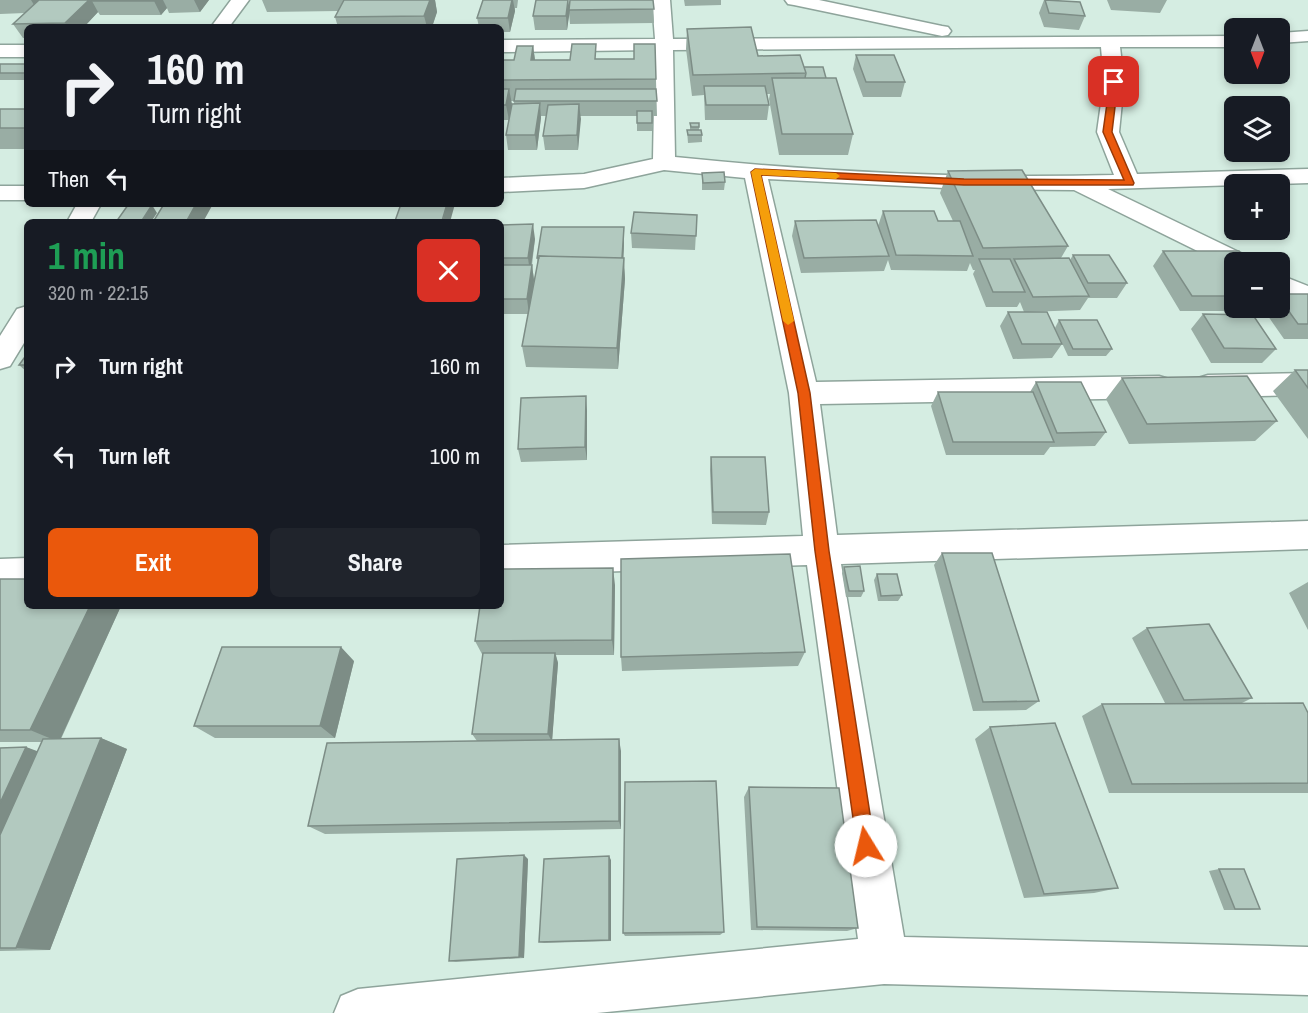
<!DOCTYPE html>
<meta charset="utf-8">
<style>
:root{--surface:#171b24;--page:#20242c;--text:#f1f3f6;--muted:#9ea1a6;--accent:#ea580c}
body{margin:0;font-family:"Archivo Narrow",sans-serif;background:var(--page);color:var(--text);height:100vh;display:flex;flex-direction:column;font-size:22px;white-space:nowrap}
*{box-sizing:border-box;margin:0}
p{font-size:20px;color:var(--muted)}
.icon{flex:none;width:33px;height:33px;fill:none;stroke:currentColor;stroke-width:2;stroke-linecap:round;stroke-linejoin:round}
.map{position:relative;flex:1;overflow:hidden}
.panel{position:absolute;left:24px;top:219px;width:480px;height:390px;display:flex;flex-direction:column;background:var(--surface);border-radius:9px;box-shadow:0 3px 9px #0003}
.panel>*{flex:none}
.top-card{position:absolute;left:24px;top:24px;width:480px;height:183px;border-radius:9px;box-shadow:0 3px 9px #0003;background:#171b24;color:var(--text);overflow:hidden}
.needle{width:39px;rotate:180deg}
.fabs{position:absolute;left:1224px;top:18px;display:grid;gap:12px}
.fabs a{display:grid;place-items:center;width:66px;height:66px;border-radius:9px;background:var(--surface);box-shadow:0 3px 9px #0003;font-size:30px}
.pin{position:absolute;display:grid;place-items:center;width:51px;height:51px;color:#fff;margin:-26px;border-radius:12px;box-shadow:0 3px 9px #0006}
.me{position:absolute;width:66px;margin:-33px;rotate:351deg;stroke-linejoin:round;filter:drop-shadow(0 0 4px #0008)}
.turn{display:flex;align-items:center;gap:21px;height:126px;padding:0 24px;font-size:27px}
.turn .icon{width:78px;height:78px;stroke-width:2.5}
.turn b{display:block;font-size:42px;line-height:51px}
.then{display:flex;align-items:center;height:57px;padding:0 24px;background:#0003;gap:12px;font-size:22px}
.round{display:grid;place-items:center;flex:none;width:63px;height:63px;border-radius:9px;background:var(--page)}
.headline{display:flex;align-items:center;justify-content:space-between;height:102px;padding:0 24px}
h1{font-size:36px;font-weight:700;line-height:45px;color:#1e9e55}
.primary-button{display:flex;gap:12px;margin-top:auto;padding:12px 24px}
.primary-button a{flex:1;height:69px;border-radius:9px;background:var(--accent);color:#fff;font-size:24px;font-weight:700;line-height:69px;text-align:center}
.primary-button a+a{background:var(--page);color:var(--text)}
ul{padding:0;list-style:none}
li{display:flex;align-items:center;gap:18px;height:90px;padding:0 24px}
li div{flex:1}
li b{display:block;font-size:22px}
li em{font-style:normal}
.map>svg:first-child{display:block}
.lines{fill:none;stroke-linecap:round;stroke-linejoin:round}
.minor-casing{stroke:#8ea49b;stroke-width:3}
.minor{fill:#fff;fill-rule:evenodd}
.wall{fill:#99ada4}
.shaded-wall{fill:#7d8d86}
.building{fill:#b2c9bf;stroke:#7d8d86;stroke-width:1.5}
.route{fill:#ea580c;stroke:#983908;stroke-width:1.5}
.slow{fill:#f59e0b}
</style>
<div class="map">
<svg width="1308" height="1013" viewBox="0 0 1308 1013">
<rect width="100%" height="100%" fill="#d5ede2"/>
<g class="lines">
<defs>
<path id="minor" d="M231 0H249L229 27H211Z
M652 0H670L673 39 1234 36V47H1120L1124 82 1119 132 1137 174 1308 169V183L1108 189 1247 256 1250 262H1234V269L1074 190 964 189 768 179 816 382 1159 376 1169 379 1174 387 1169 395 1159 398 820 404 837 535 1308 521V549L841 564 904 937 1308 947V995L884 984 597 1013H334L341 996 358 989 858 939 807 565 501 575V545L803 536 789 393 745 178 664 170 584 188 501 192V178L584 174 653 159 655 50 501 52V40L655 39ZM1101 47 1104 82 1097 132 1114 175C968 179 820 172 675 157L673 50Z
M785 0H819L942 26 948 27 951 31 948 35 942 36 794 5 788 4Z
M1308 31V41L1280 43V33Z
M0 45H27V57H0Z
M0 186H27V200H0Z
M77 204H101L91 222H67Z
M1280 275 1308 286V306L1280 293Z
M27 306V338L10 366 0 369V336L17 309Z
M1308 373V395L1208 397 1198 394 1193 386 1198 378 1208 375Z
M27 558V588L0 589V559Z"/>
</defs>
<use href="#minor" class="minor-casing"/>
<use href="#minor" class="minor"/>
</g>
<path class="wall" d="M0 0H209L200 12 169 13 167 8 161 15H100L98 12 84 27H27V38H23L13 24 25 13 0 14Z
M262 0H435L437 12 432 27H338L335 17 338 11 267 12Z
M483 0H518L517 8H515V11L510 32H501V27H479L477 18Z
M653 0 654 23 570 24 569 13 567 30H535L533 16 569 8Z
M684 0H721V5L685 6Z
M1044 0H1056L1085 16 1079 30 1044 27 1039 13Z
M1107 0H1167L1160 13 1111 10Z
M687 29 758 56 804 67 826 78 853 134 848 155H779L769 99 770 94H767L769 105 767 120H705L704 95 692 96 686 49Z
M655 44 657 116H652V131H637V116H580L578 150H545L543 136 546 116H541L537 150H508L506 135 514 104V101H511L509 120H501V80L514 60 533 46 535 60 634 59Z
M856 55 905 82 901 97H863L853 69Z
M0 64H27V80H0Z
M0 109H27V149H0Z
M690 123 699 127V130L702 135V142L688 143 687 130H690Z
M948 171 1068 246 1061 258 1070 260 1073 255 1127 283 1117 298H1088L1080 310 1028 312 1062 344 1052 358 1013 359 1000 326 1008 312H1024L1020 302 1017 307H986L973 274 975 270H973L970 263 967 271 891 270 888 260 884 271 801 273 792 236 795 221 878 226 883 211 938 221H953L940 193Z
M702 173 725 182 724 190H702Z
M697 215 695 250 632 248 631 233Z
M501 225 535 239 532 265 534 280 538 263 537 258 624 242 623 258 625 279 618 369 526 367 522 346 528 314H501Z
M1163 251 1234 262V308H1262L1258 311H1180L1153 266Z
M1280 294H1308V339H1284L1263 309 1264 308H1280Z
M1203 314 1276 349 1262 363H1211L1191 329Z
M1059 320 1112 349 1106 356H1068L1055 328Z
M27 354V372L19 365Z
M1295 370H1308V439L1273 391Z
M1122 378 1277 421 1255 441 1129 444 1106 399Z
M1036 382 1106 432 1095 446 1050 447 1044 455H946L931 406 938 392H1030Z
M587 410V460L521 462 518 449Z
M711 457 769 512 766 525 712 524 710 470Z
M942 553 1039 701 1026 710 973 711 934 565Z
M844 567 864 591 861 597H846L842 573Z
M877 574 902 595 898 601H878L874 580Z
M0 579 27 606H121L61 739 101 738 127 749 50 950 0 951V748L26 747 37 752 42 742H0Z
M1308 582V630L1289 593Z
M615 585 614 655H556L558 663 552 740 621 751V829L325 834 308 826 477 741 472 734 483 656 475 641Z
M1147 628 1252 698 1242 703 1308 713V793H1109L1082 716 1102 704 1165 703 1132 638Z
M805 652 798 666 622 671 621 657Z
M354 661 335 738H215L194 726Z
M990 727 1118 888 1094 893 1024 898 975 739Z
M749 787 858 928 847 931 751 930 744 797Z
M528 859 524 958 456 962 449 961Z
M611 860V941L544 943 539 942Z
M1219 869 1260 909 1249 910H1224L1209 871Z
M724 932 720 935 625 936 623 933Z"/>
<path class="shaded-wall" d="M31 0H52L39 13Z
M89 0H108L92 1 98 12 84 27H68L65 23Z
M155 0H163L167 8 161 15 154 1Z
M194 0H209L200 12Z
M430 0H435L437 12 432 27H427L424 16Z
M512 0H513L515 11 510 32 508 18Z
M568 0 570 10 567 30 566 16Z
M533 46 536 67 533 81 531 60Z
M509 89 512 104 509 120 506 105Z
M540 103 541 118 537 150 535 135Z
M579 104 581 119 578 150 577 135Z
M196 204H213L203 222H186Z
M447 204H455L450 222H442Z
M152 205 157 213 151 222H141Z
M533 224 535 239 530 273 528 258Z
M624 227V242L623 273 622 258Z
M624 258 625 279 618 369 617 348Z
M532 265 534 280 529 314 527 299Z
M586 396 587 410V460L585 447Z
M613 568 615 585 614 655 612 640Z
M90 606H121L59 742 30 730Z
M341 647 354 661 335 738 320 726Z
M555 653 558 663 552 742 548 734Z
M101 738 127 749 50 950 16 948Z
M619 739 621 751V829L619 821Z
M26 747 56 758 0 834V803Z
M524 855 528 859 524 958 519 957Z
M609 856 611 860V941L609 940Z"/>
<path class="building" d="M39 0H89L65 23 13 24Z
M93 0H155L154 1H92Z
M344 0H430L424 16 335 17Z
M483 0H512L508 18H477Z
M536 0H568L566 16H533Z
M570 0H653L654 9 569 10Z
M1045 0 1080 2 1085 16 1049 13Z
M751 27 758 56 800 55 806 73 693 75 687 29Z
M572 44H596L595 59H634V44H655L656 79 501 80V60H514L517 46H533L531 60H570Z
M856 55H894L905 82H866Z
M0 64H27V73H0Z
M804 67H823L826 78H805L806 73Z
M772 78H836L853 134H782Z
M704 86H765L769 105H706Z
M501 89H509L506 105H501Z
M516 89H656L657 101H514Z
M540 103 535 135H506L512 104Z
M579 104 577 135 543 136 548 105Z
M0 109H27V128H0Z
M637 111H652V123H637Z
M690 123H699V127H691Z
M687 130H701L702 135H688Z
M1022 170 1068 246 983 248 948 171Z
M724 172 725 182 703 183 702 173Z
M164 204H196L186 222H153Z
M401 204H447L442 221H395Z
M128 205H152L141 222H116Z
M883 211H934L938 221H960L973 256 896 255Z
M634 212 697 215 696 236 631 233Z
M876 220 889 256 804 258 795 221Z
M533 224 528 258H501V225Z
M542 227H624L622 258 539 256V258H537Z
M1163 251H1239L1247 262H1234V296H1192Z
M1073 255H1109L1127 283H1088Z
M539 256 624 258 617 348 522 346Z
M1069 258 1089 296 1033 297 1014 259Z
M979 259H1010L1025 292H993Z
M501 265H532L527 299H501Z
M1280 294H1308V324H1298L1280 299Z
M1008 312H1047L1062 344H1022Z
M1203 314 1253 315 1276 349 1224 348Z
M1059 320H1097L1112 349H1073Z
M27 354V365H19Z
M1295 370H1308V388Z
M1247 376 1277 421 1147 424 1122 378Z
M1036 382H1081L1106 432 1057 433Z
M938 392H1033L1054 442H953Z
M586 396 585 447 518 449 521 398Z
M711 457H765L769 512H713Z
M942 553H992L1039 701 983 702Z
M790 554 805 652 621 657V559Z
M860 566 864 591H849L844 567Z
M613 568 612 640 475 641 480 606H501V569Z
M877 574H897L902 595 881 596Z
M0 579H27V606H90L30 730H0Z
M1209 624 1252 698 1184 700 1147 628Z
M222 647H341L320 726H194Z
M483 653H555L548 734H472Z
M1303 703 1308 713V783L1132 784 1102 704Z
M1055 723 1118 888 1044 894 990 727Z
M101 738 16 948H0V835L43 739Z
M619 739V821L308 826 327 743Z
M26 747 0 803V748Z
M716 781 724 932 623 933 625 782Z
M749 787 839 788 858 928 757 927Z
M524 855 519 957 449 961 457 859Z
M609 856V940L539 942 544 859Z
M1219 869H1244L1260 909H1235Z"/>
<path class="route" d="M1114 79 1118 82 1112 132 1134 183 1133 185H964L761 175 810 393 829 551 875 846 873 853 866 855 860 853 857 846 815 551 798 393 751 172 755 169 964 179 1124 180 1103 132 1110 82Z"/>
<path class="slow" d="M755 169 836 173 840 176 836 179 761 175 794 321 788 325 783 321 751 172Z"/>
</svg>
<div class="fabs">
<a><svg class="needle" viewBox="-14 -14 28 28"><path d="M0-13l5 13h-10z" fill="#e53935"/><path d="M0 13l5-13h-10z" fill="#9ea1a6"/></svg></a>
<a><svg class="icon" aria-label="layers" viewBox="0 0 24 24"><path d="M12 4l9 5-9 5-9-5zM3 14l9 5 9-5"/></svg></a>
<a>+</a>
<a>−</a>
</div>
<div class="pin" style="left:1114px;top:82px;background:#d93025"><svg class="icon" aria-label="arrive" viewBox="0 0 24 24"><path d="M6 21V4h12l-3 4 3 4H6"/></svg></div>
<svg class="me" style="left:866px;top:846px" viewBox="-20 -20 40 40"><circle r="19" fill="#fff"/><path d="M0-13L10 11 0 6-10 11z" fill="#ea580c"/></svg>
<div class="top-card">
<div class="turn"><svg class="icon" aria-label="right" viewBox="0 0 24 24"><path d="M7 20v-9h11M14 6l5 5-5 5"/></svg><div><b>160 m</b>Turn right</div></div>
<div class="then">Then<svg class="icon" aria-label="left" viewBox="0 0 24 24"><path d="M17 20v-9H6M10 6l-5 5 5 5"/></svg></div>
</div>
<section class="panel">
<div class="headline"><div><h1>1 min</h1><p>320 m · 22:15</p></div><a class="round" style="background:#d93025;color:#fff"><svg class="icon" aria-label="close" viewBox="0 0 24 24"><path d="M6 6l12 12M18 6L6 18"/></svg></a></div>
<ul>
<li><svg class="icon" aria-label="right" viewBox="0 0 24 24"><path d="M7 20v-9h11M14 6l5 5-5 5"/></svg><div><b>Turn right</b></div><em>160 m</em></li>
<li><svg class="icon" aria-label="left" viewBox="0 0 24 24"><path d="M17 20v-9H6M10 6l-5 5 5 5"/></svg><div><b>Turn left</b></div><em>100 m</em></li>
</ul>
<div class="primary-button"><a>Exit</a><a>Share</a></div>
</section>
</div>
